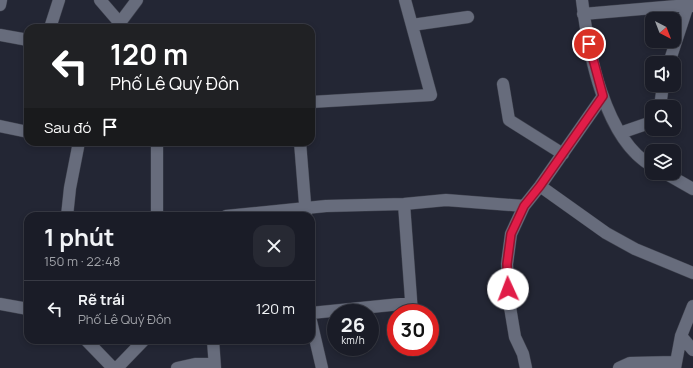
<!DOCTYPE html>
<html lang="vi">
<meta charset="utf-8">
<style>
:root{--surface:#1a1c27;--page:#272933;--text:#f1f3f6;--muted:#9fa1a7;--line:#383a44}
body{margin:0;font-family:Manrope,sans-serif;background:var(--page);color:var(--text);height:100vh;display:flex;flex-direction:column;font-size:15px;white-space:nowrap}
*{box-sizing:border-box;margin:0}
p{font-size:13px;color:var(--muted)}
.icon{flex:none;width:22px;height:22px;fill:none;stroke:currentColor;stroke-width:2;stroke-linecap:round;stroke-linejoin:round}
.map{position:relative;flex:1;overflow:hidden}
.details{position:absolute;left:24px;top:212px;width:291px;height:132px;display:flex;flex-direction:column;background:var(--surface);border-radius:12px;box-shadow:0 2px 6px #0003,0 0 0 1px var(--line)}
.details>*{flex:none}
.banner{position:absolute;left:24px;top:24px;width:291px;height:122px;border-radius:12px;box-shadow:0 2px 6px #0003,0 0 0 1px var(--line);background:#202124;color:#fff;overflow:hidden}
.needle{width:26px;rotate:138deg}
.tools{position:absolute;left:645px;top:12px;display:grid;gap:8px}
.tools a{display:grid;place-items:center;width:36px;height:36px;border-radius:8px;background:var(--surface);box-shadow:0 2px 6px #0003,0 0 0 1px var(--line);font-size:20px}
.speed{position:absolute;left:327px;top:304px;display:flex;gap:8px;font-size:20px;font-weight:700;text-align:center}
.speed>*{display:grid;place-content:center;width:52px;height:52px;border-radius:50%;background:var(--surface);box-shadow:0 2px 6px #0003,0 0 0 1px var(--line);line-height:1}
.speed small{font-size:10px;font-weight:400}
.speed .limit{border:6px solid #d22;background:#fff;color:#111}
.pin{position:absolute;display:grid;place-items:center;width:34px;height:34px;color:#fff;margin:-17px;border:2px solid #fff;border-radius:50%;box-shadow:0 1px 4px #0007}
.me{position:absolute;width:44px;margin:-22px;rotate:358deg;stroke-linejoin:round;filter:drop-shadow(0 0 3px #0008)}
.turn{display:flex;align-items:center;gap:14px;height:84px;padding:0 20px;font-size:18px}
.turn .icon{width:52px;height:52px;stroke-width:2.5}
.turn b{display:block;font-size:28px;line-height:34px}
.then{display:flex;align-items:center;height:38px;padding:0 20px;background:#0003;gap:8px;font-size:15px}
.round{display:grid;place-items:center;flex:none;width:42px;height:42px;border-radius:12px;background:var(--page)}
.summary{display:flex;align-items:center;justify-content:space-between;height:68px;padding:0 20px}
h1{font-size:24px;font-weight:700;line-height:30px}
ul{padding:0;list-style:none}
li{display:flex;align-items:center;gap:12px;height:56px;padding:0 20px;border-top:1px solid var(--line)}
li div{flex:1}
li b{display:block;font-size:15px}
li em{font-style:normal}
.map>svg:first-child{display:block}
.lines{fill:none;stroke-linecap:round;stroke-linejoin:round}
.minor-casing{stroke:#3f424e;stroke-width:13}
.minor{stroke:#676c7c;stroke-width:12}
.route-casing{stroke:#92132f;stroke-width:10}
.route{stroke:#e11d48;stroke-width:7}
</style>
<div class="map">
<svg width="693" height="368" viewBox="0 0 693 368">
<rect width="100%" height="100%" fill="#232634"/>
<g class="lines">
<defs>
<path id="minor" d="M100 0 119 22
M582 0C588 50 604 139 652 166
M0 5 1 0
M583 14 688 5
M412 25 468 17
M50 28 59 0
M116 28 137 0
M0 35 28 40
M669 63 688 5 693 6
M503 84 509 120 563 154
M311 102 431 95 405 0
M660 107 663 85
M0 126 28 132
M620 133 652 122
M157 142V216
M300 142 306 216
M665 173 693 189
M540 186 606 233 635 249 693 273
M404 204 412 313
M67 216 70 188 79 142
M226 216 326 206 404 204 446 200 524 206
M0 304 28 309
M311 313 411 303
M311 321 322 368
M681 336 693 350
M86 340 113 368
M213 340 215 368
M117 368 144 340
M177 368 195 364H214
M526 368 523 354 515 337 509 301 507 264 511 234 524 206 540 186 603 96
M619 368 630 363 675 362
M675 368 681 336 693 306"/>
</defs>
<use href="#minor" class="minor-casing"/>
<use href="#minor" class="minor"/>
</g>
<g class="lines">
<defs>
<path id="route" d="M508 289 507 264 511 234 524 206 540 186 603 96 589 44"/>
</defs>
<use href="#route" class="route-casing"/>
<use href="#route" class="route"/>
</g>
</svg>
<div class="tools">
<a><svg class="needle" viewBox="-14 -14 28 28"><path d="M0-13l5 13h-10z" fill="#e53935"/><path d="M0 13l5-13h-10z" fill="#9fa1a7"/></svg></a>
<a><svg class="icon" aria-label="sound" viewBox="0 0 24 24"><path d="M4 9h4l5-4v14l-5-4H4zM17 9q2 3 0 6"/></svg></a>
<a><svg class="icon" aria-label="search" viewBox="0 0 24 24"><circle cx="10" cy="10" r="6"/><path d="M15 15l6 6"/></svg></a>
<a><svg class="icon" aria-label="layers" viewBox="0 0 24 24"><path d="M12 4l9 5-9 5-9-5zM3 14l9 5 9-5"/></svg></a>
</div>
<div class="speed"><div>26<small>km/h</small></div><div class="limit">30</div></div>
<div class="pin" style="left:589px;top:44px;background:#d93025"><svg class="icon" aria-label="arrive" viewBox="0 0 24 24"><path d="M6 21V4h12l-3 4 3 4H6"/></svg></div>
<svg class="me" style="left:508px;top:289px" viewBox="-20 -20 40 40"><circle r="19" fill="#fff"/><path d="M0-13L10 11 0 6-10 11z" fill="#e11d48"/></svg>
<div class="banner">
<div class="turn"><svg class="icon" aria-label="left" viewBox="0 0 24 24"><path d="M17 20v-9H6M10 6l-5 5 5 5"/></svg><div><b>120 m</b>Phố Lê Quý Đôn</div></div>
<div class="then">Sau đó<svg class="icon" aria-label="arrive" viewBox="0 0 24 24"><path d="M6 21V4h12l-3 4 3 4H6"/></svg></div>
</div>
<section class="details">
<div class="summary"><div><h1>1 phút</h1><p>150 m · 22:48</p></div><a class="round"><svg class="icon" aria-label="close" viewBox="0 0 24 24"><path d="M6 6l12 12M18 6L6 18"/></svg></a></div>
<ul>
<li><svg class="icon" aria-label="left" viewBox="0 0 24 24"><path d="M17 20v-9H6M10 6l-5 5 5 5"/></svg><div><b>Rẽ trái</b><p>Phố Lê Quý Đôn</p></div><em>120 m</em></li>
</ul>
</section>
</div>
